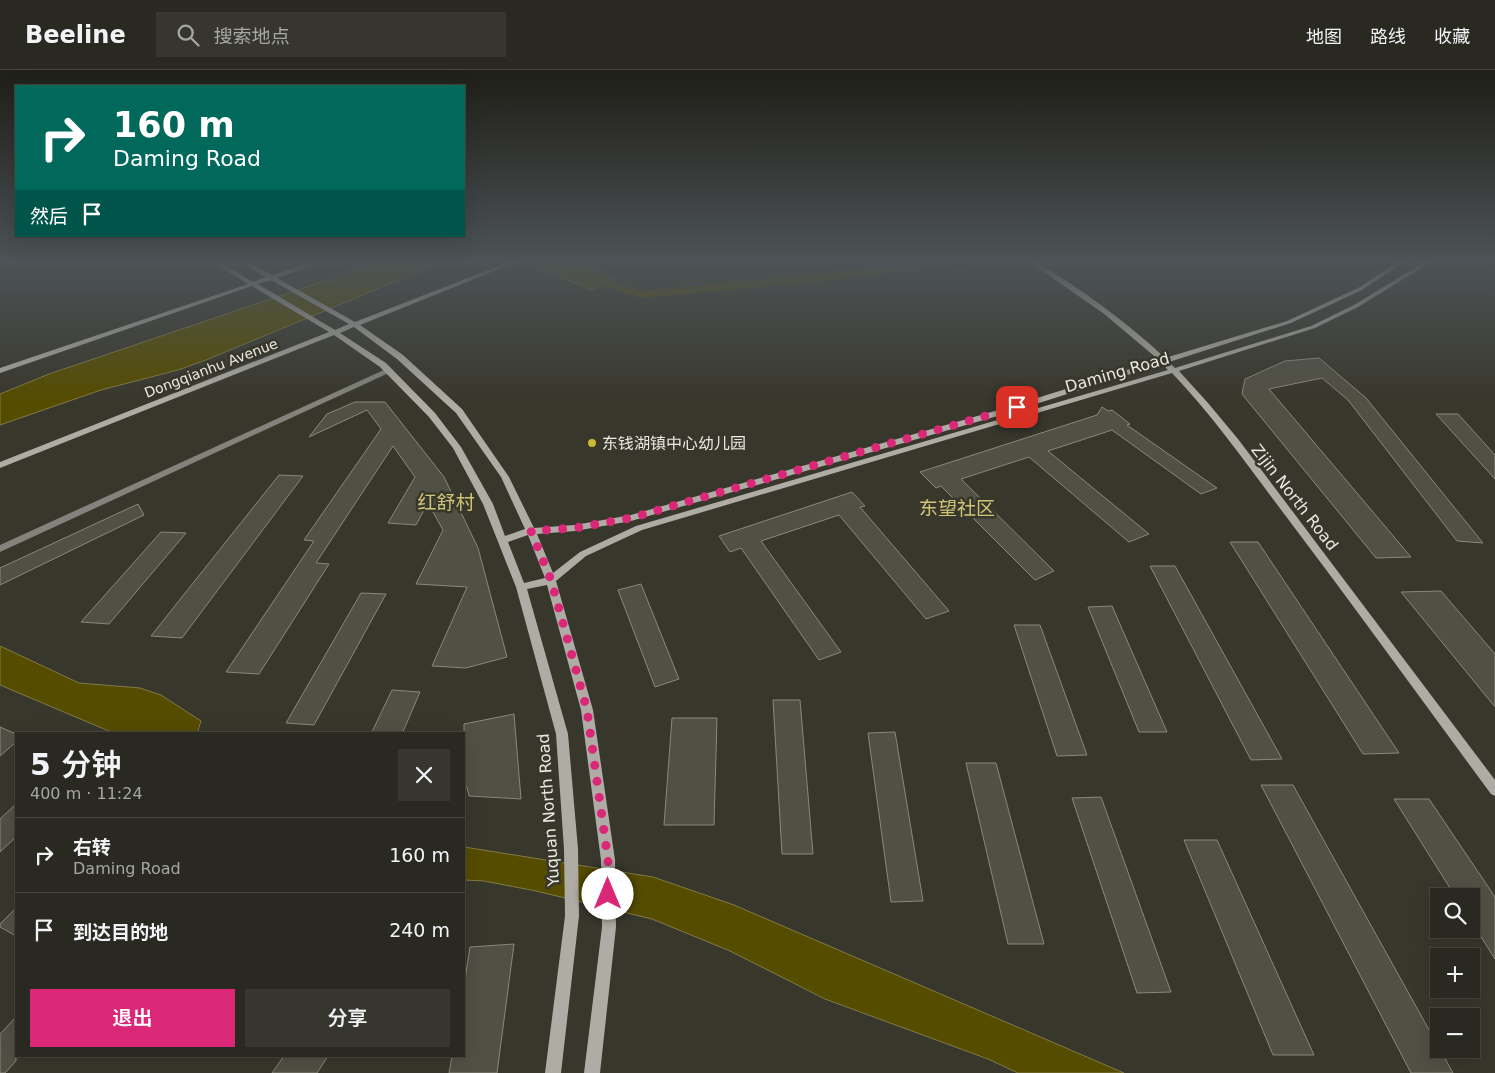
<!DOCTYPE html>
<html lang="zh">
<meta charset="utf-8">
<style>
:root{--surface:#2a2921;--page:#36352e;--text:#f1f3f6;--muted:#a5a6a5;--line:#46453f;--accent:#db2777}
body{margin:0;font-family:"DejaVu Sans","Noto Sans SC",sans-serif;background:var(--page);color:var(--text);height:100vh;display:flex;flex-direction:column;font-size:19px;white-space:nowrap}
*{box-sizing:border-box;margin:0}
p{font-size:16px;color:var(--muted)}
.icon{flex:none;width:28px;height:28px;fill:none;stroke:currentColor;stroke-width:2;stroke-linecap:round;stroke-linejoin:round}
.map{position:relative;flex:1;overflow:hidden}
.sheet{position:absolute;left:15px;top:662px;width:450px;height:325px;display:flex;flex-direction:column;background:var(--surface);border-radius:0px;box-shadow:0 5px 20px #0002,0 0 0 1px var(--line)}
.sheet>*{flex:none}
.top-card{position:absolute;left:15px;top:15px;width:450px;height:152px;border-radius:0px;box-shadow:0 5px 20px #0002,0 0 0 1px var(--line);background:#00695c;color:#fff;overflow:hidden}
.buttons{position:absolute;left:1430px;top:818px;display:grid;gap:10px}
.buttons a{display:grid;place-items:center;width:50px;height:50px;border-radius:0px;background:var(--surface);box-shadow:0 5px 20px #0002,0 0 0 1px var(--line);font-size:25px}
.pin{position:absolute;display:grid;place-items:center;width:42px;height:42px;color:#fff;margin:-21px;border-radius:10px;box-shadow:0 2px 8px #0006}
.me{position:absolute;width:55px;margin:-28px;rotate:0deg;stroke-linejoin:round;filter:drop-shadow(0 0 4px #0008)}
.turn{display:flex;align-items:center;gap:18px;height:105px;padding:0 15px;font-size:22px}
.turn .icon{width:65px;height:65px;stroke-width:2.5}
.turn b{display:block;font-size:35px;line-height:42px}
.then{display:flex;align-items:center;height:48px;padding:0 15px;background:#0003;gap:10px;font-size:19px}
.round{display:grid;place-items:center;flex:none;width:52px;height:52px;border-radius:0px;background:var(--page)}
.summary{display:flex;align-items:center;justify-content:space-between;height:85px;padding:0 15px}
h1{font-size:30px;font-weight:600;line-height:38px}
.action{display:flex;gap:10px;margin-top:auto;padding:10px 15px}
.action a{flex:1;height:58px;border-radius:0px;background:var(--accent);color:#fff;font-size:20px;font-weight:600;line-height:58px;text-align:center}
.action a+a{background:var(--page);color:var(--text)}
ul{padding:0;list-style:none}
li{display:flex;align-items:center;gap:15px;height:75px;padding:0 15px;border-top:1px solid var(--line)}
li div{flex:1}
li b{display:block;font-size:19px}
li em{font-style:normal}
header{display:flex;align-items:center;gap:30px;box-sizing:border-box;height:70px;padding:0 25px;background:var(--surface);border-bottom:1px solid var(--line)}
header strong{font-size:24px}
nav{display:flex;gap:28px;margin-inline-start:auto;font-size:18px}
.search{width:350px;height:45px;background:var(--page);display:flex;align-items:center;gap:12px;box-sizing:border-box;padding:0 18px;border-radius:0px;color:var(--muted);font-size:19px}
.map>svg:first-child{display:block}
.water{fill:#554c00;stroke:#817b44}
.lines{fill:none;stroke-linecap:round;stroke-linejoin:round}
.canal{fill:#554c00;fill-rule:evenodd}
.building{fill:#515044;stroke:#8a887c}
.street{fill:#83827c;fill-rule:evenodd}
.secondary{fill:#aeaca4;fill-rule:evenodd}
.route{stroke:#db2777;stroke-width:9;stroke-dasharray:0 16.2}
.poi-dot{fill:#cbba39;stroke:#38372c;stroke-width:2}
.labels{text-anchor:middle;stroke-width:5;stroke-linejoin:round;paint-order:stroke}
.far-street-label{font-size:14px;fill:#e9e8e1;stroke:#38372c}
.street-label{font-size:16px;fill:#e9e8e1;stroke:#38372c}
.poi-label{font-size:16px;fill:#e9e8e1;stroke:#38372c;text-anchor:start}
.quarter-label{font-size:19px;fill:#d0c577;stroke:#38372c}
</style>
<header>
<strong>Beeline</strong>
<div class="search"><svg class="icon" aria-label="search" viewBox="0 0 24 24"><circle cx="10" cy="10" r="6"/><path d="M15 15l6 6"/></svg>搜索地点</div>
<nav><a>地图</a><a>路线</a><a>收藏</a></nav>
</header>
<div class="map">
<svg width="1495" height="1003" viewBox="0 0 1495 1003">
<rect width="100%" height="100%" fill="#38372c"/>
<path class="water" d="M371 191H445L206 290 178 300 101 320 0 355V324L49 304 318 213C341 210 352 199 371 191Z
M520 191H582L614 209 592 220C568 209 543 202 520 191Z
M0 576 79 613 140 618 161 625 201 651 197 664H116L0 615Z
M464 777 653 807 734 835 1124 1003H1018L988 989 825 929 730 881 652 849 536 821 484 811 464 810Z"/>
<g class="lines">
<path class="canal" d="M553 191H566L612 212 642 221 944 191H974L969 194 794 214 641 228 604 216Z"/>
</g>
<path class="building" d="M1319 288 1366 328 1483 473 1457 471 1348 330 1322 308 1269 319 1411 487 1376 488 1242 324 1245 309 1285 291Z
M355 332H385L444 407 478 478 507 587 466 598 432 596 467 517 416 514 443 460 428 433 416 455 388 453 415 407 393 376 316 493 329 494 259 604 226 602 314 471 304 470 381 359 367 340 309 367 327 344Z
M1102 337 1108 341 1112 340 1130 354 1127 355 1217 418 1201 424 1112 360 1048 381 1149 464 1129 472 1029 387 961 409 1054 501 1035 510 941 416 936 418 920 402 1097 345Z
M1436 344H1458L1495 385V409Z
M279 405 303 406 182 568 151 566Z
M852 422 865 436 860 437 949 541 926 549 839 445 761 471 841 582 819 590 741 478 730 482 719 466Z
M138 434 144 445 0 515V498Z
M161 462 186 463 109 554 81 552Z
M1230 472H1258L1399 683 1363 684Z
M1150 496H1175L1282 689 1251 690Z
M641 514 679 609 655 617 618 520Z
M1441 521 1495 584V637L1401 522Z
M361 523 386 524 314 655 286 653Z
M1112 536 1167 662H1139L1088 537Z
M1014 555H1040L1087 685 1057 686Z
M392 620 420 622 402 664H371Z
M773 630H800L813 784H782Z
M514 644 521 729 469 726 467 717H464V654Z
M672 648H717L714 755H664Z
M0 657 16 664V672L0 686Z
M895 662 923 831 891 832 868 663Z
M966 693H996L1044 874H1008Z
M1261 715H1293L1453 1003H1411Z
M1101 727 1171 922 1137 923 1072 728Z
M1394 729H1429L1495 827V889L1471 851V826H1455Z
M16 734V767L0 782V749Z
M1184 770H1217L1314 985H1273Z
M16 838V866L0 857V854Z
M514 874 497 1003H449L452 986H464V916L470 877Z
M16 947V991L5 1003H0V964Z
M284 986H328L317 1003H272Z"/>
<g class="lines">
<path class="street" d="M386 299H392L393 301 0 482V475Z"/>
<path class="secondary" d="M211 191H218L253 212 266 207 239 191H246L272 205 315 191H323L322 192 277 208 355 252 511 191H518L517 192 360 255 403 285 462 339 509 407 534 458 575 455 631 445 995 341 1159 290 1103 243 1028 191H1035C1081 219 1126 251 1165 288L1287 251 1358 218 1399 191H1406L1362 220 1291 253 1169 292 1175 298 1311 256 1354 235 1426 191H1433L1358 237 1315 258 1179 301 1208 333 1238 369 1495 710V726L1491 724C1423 632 1357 540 1288 449 1250 399 1215 348 1172 303L642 460 586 486 556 511 593 640 615 790 616 857 600 1003H584L602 857 601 790 581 640 547 515 527 519 568 664 578 779 579 846 561 1003H545L565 846 564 779 556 664 516 517 483 434 453 378 429 347 380 297 334 265 0 398V392L329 262 252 216 0 303V298L248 214ZM271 210 349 254 335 260 258 214ZM354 257 397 289 456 343 501 407 525 459 505 466 493 434 461 377 435 343 386 293 340 263ZM1162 294 1168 300 636 456 580 482 553 503 537 464 575 461 631 451 1001 345ZM528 465 545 508 524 513 508 472Z"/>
</g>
<linearGradient id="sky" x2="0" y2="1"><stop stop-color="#1f1e18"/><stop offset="0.58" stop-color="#4d5356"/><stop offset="1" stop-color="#4d5356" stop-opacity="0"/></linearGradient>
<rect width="1495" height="331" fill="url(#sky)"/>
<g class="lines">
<path class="route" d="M608 824V790L587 640 551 510 531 461 575 458 631 448 1017 337"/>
</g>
<circle class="poi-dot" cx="592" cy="373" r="5"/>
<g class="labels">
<g class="far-street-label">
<text transform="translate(211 298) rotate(-21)" y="5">Dongqianhu Avenue</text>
</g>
<g class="street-label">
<text transform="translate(1117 302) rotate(-16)" y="6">Daming Road</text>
<text transform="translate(1295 427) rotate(52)" y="6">Zijin North Road</text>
<text transform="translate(548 740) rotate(-94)" y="6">Yuquan North Road</text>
</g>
<g class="poi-label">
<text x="602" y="379">东钱湖镇中心幼儿园</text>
</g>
<g class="quarter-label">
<text x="446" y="439">红舒村</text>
<text x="957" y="445">东望社区</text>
</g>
</g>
</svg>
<div class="buttons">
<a><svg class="icon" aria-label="search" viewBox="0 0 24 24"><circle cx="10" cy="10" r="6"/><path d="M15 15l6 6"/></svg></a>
<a>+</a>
<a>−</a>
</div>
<div class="pin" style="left:1017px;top:337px;background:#d93025"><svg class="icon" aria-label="arrive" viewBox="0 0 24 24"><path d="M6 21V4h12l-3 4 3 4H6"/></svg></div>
<svg class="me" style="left:608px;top:824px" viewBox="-20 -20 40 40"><circle r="19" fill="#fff"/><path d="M0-13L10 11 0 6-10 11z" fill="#db2777"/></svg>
<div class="top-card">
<div class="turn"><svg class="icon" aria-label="right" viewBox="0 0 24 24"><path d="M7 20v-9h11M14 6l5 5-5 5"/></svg><div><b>160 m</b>Daming Road</div></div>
<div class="then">然后<svg class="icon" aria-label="arrive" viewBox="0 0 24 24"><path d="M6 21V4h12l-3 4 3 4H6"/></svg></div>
</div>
<section class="sheet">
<div class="summary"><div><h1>5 分钟</h1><p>400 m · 11:24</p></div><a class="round"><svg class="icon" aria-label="close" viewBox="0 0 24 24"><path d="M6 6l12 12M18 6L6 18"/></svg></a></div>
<ul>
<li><svg class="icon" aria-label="right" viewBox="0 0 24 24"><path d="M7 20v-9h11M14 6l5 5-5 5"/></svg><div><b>右转</b><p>Daming Road</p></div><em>160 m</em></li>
<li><svg class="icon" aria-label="arrive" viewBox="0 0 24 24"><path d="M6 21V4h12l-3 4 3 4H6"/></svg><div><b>到达目的地</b></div><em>240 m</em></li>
</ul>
<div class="action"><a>退出</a><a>分享</a></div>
</section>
</div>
